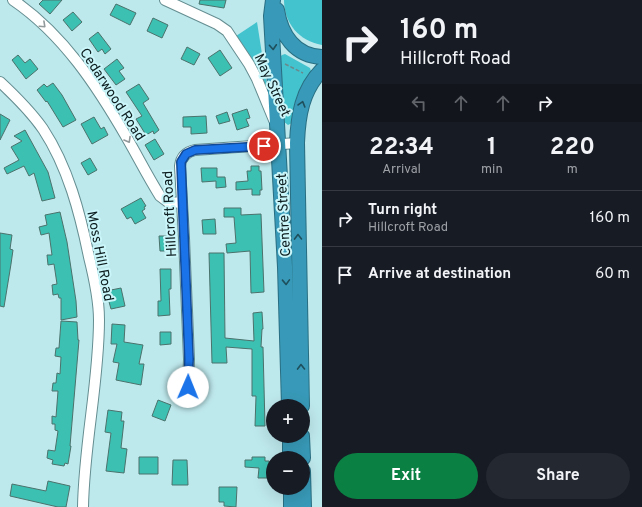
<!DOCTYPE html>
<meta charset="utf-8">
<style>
:root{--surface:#171b24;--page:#242831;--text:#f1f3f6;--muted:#9ea1a6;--line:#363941;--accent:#0b8043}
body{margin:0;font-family:Overpass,sans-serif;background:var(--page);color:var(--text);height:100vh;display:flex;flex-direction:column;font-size:15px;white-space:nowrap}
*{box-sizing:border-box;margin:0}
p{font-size:13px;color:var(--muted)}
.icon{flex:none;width:22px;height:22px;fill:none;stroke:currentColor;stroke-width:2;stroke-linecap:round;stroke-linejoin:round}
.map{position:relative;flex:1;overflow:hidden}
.drawer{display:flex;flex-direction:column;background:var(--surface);width:320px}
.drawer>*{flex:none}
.hud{background:#171b24;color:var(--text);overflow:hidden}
.controls{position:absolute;left:266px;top:399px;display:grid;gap:8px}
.controls a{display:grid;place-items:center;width:44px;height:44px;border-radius:50%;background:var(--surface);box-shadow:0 4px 16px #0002;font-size:20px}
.pin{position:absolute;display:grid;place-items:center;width:34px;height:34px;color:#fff;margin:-17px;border:2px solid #fff;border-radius:50%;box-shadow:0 1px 4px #0007}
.me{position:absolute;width:44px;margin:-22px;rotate:1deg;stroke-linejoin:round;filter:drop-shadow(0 0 3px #0008)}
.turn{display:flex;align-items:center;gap:14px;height:84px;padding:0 12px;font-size:18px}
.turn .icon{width:52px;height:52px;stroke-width:2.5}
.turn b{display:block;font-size:28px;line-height:34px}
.lanes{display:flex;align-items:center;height:38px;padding:0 12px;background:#0003;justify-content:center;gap:20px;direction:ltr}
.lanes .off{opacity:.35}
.eta{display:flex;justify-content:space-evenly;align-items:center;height:68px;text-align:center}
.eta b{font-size:24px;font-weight:700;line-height:28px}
.cta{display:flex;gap:8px;margin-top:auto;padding:8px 12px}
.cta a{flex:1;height:46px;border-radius:24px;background:var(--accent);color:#fff;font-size:16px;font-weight:700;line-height:46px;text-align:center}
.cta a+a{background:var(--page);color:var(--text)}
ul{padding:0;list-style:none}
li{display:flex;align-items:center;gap:12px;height:56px;padding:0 12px;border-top:1px solid var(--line)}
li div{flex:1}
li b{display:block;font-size:15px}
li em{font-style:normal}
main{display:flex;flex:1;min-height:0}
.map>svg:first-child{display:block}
.green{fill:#43c3cd}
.building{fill:#3cc0b2;stroke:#4b726c}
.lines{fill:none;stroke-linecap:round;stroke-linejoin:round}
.minor-casing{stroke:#658e91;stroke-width:12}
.highway-casing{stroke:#296e82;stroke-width:16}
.path{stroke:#6b898d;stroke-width:1.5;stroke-dasharray:4 2;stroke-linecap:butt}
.minor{stroke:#fff;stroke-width:10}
.highway{stroke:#389ab8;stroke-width:14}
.oneway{stroke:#92999a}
.oneway2{stroke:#1e4f5c}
.route-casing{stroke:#114b97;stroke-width:10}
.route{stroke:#1a73e8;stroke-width:7}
.labels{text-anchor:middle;stroke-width:4;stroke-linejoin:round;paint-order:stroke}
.street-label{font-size:14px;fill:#0d1d1f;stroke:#caf6fa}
</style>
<main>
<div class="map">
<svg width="322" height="507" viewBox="0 0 322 507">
<rect width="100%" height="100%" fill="#bde8ec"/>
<path class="green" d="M284 0H322V45C299 41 284 23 284 0Z
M257 22 267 86 266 87 251 58 236 36Z
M285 54 310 68 311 71 292 123 288 125 283 121 280 57 282 55Z"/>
<path class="building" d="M43 0H62L50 14 39 4Z
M200 0H226L224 8 199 4Z
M116 4 136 13 130 25 110 15Z
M73 12 82 22 72 31 63 20Z
M153 18 168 25 162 38 147 31Z
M98 32 111 49 105 54 102 49 98 52 89 39Z
M187 47 200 54 194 65 181 59Z
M220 50 232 68 220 76 208 58Z
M18 55 25 63 30 59 38 69 26 79 12 60Z
M117 59 124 68 119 71 125 79 116 85 104 69Z
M53 83 62 95 76 120 63 127 47 101 46 102 37 90 44 84 47 87Z
M139 84 149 99 143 103 159 130 154 134 153 131 146 135 136 119 142 116 126 92Z
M247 109 250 118 246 119 249 126 237 130 232 114Z
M227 112 230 121 219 124 216 116Z
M0 114 10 120 0 140Z
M206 116 207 133 191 134V127H183V117Z
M94 117 101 129 104 127 108 135 92 144 81 124Z
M25 130 48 172 55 198 42 201 34 173 29 176 24 166 7 174 4 168 19 160 11 147 22 141 14 136Z
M155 139 164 154 154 160 145 145Z
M90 158 97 170 88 175 81 163Z
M251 166H259V171H261L262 190H260V195H252V189L236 190V182L248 181 247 171H251Z
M201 168H217V177H225L226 187 216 188V181L202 182Z
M141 198 146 206 144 207 145 209 142 211 146 218 135 224 131 217 127 219 121 209Z
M224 208H241V215L261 214 264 292 251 293 250 251 227 253 226 244 236 243 234 217H224Z
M60 212 67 242 76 301 77 317 61 320V298H59L58 294 53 295 52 285 57 284 54 264 48 265 47 255H52L49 233 41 235 39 227 47 225 45 215Z
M215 219 216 234H203L202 220Z
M0 233 12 235 10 249 13 250 11 264 4 307 0 306Z
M159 236H170L171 251H160Z
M209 253H224L225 338 254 341 253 313 262 312 263 329H262L261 347H263L265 426H255L256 396H252V349L226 347 227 363H212Z
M160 269H171V289H169L170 315 158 316V301H161Z
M121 288 125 306 111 309 106 291Z
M61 321 77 322 78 340H79L70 446H71L68 464 65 463 64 466 52 464 53 460 47 458 48 450 55 451 58 431 55 430V424H52V416L56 417 58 391H52L53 383H56L57 373 60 374 61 357 55 356 56 348H59Z
M112 324 125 325 124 342 143 345 139 364H144L141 385 116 380 119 363 113 362 117 344H111Z
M160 332H171V344L160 345Z
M158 400 171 405 165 421 152 416Z
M108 410 122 412 121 421H124L121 448 127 449 124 473 106 471 111 433 105 432Z
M139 457H158V474H139Z
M252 457H265V461H269V478H258L259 468 245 467V460H252Z
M173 460H187L188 485H172Z
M48 481 70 486 66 507H58L10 496 12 484 46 491Z
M219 487H237L236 507 224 506V502H219Z"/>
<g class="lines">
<defs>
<path id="minor" d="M13 0C63 34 97 86 127 138 138 157 148 177 160 196L168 202 182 203
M165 0 217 24 227 31 249 64 257 79 274 120
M0 82C15 96 31 112 43 129 68 167 80 213 89 257 94 277 99 298 99 320 99 382 84 444 83 507
M188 387 189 359 184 238 180 166C181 157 186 152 195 150L297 143"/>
<path id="highway" d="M273 0 271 16 285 267 289 406
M277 10C281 35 295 56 322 57
M302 406 297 143C298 116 302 90 322 70
M290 436V458
M302 436 303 458
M303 471 304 507
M291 488V507"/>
</defs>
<use href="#minor" class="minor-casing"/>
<use href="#highway" class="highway-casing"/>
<path class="path" d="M285 64 303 73"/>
<use href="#minor" class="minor"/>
<use href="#highway" class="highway"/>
</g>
<defs><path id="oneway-chevron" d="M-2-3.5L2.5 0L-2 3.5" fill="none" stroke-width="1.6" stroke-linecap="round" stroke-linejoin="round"/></defs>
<g class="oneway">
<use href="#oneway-chevron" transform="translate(43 25) rotate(43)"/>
<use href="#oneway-chevron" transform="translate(128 140) rotate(60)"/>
</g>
<g class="oneway2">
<use href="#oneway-chevron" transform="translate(273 47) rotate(86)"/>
<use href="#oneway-chevron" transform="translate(302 104) rotate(-74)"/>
<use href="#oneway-chevron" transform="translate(298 237) rotate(-91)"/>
<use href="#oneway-chevron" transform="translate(286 282) rotate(88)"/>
<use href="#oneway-chevron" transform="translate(301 367) rotate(-91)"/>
</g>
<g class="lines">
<defs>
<path id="route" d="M188 387 189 359 181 162 186 154 195 150 264 146"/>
</defs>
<use href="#route" class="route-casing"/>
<use href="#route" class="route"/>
</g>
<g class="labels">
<g class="street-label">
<text transform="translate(273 85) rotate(65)" y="5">May Street</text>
<text transform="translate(113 94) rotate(57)" y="5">Cedarwood Road</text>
<text transform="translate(169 214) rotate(-93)" y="5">Hillcroft Road</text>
<text transform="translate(283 215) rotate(-93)" y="5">Centre Street</text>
<text transform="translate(101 256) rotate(79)" y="5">Moss Hill Road</text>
</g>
</g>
</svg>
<div class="controls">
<a>+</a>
<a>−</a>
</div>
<div class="pin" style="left:264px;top:146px;background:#d93025"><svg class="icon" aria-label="arrive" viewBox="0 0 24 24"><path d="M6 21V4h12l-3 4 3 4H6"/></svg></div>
<svg class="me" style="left:188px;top:387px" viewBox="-20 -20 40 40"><circle r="19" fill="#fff"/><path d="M0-13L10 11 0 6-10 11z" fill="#1a73e8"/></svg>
</div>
<section class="drawer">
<div class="hud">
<div class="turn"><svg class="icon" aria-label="right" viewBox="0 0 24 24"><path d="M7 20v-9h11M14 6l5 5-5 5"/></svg><div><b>160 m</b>Hillcroft Road</div></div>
<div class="lanes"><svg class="icon off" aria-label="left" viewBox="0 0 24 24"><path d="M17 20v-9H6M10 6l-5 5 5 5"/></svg><svg class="icon off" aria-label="ahead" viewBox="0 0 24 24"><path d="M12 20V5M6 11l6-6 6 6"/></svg><svg class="icon off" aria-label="ahead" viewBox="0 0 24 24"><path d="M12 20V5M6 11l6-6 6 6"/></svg><svg class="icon" aria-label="right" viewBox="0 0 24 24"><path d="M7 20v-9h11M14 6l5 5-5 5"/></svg></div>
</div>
<div class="eta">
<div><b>22:34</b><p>Arrival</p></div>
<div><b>1</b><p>min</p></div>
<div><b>220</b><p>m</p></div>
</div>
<ul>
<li><svg class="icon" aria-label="right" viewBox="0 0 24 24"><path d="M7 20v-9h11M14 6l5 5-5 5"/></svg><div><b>Turn right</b><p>Hillcroft Road</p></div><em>160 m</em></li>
<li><svg class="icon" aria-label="arrive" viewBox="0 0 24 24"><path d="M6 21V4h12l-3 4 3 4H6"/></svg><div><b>Arrive at destination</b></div><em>60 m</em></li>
</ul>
<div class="cta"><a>Exit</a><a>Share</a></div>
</section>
</main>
